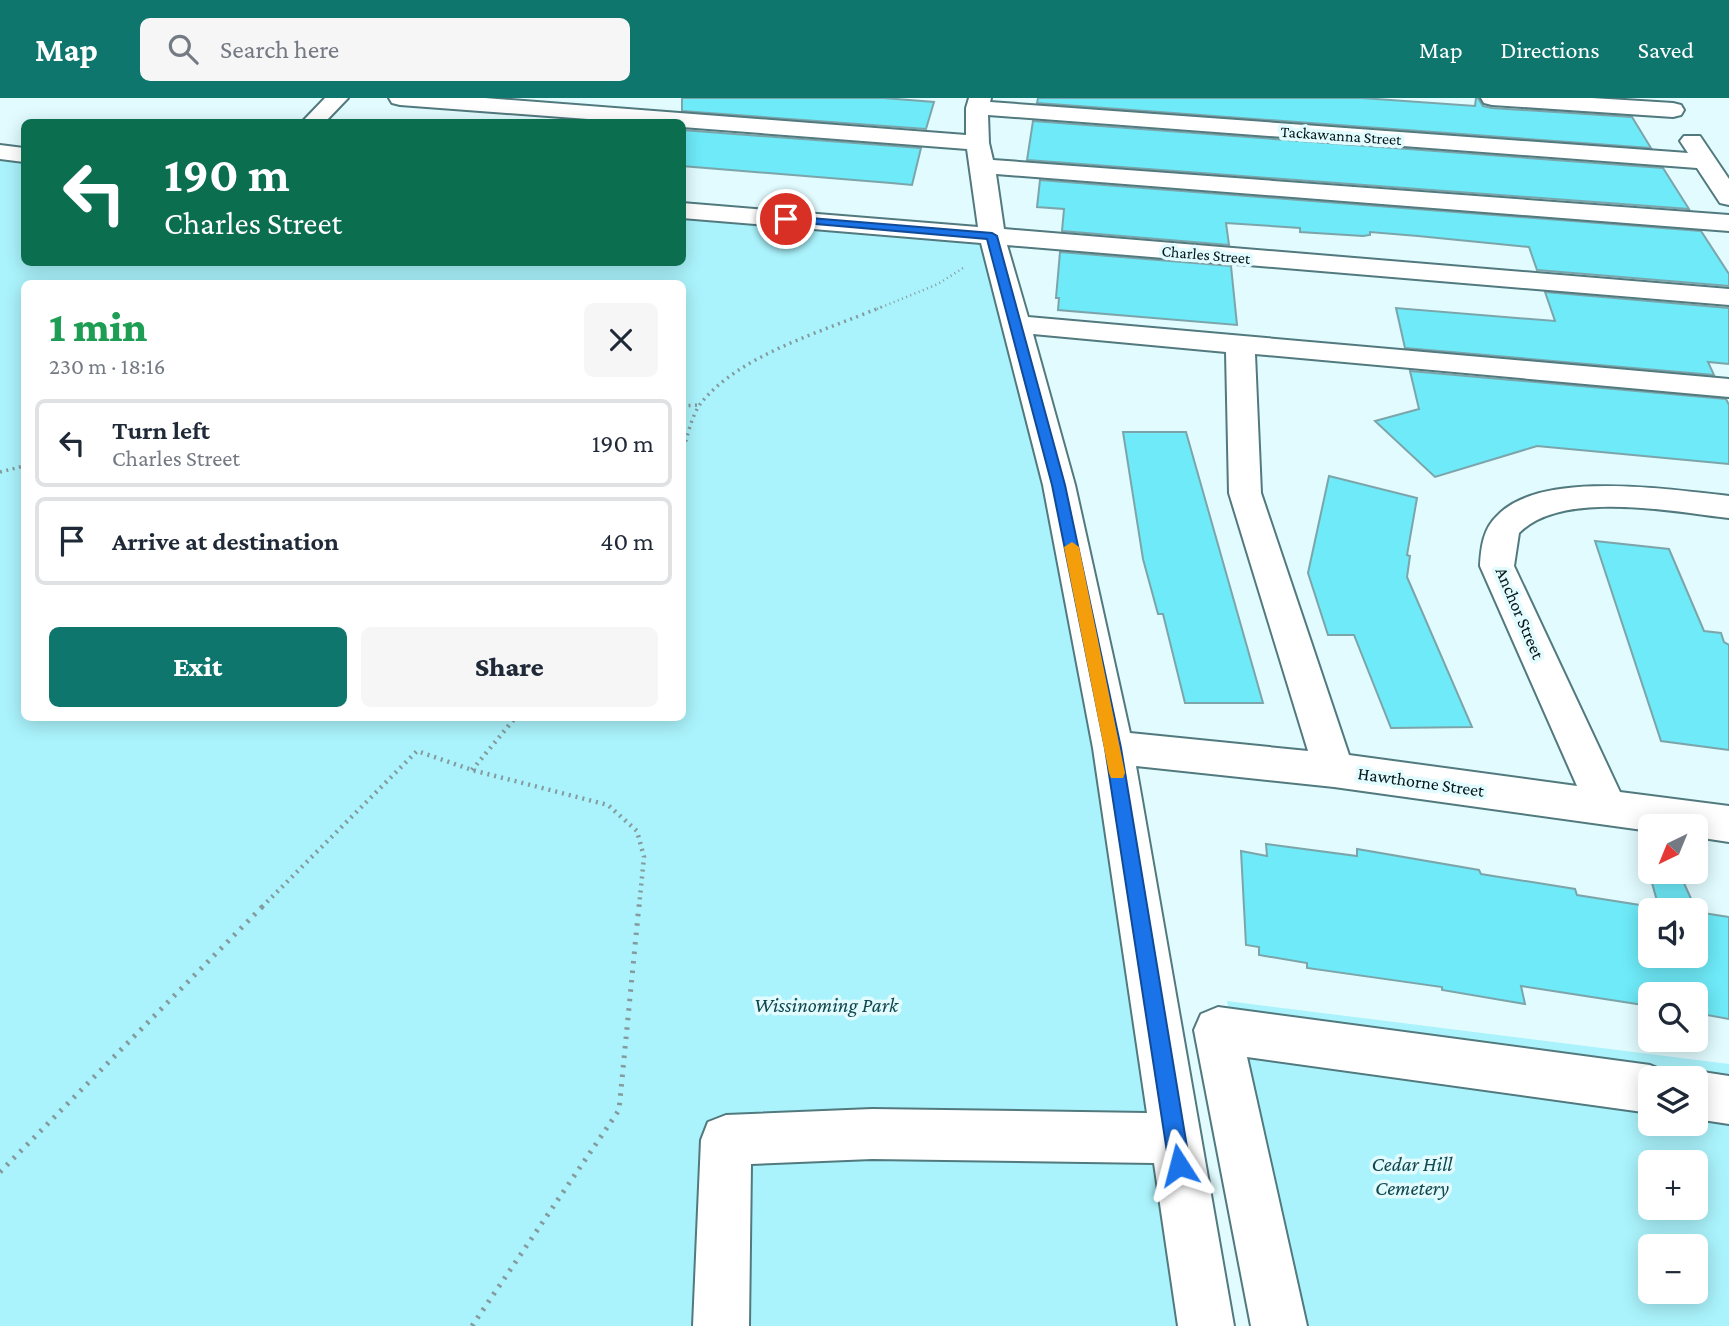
<!DOCTYPE html>
<meta charset="utf-8">
<style>
:root{--surface:#fff;--page:#f6f6f7;--text:#1f2937;--muted:#747a83;--line:#e0e1e3;--accent:#0f766e}
body{margin:0;font-family:"Crimson Pro",serif;background:var(--page);color:var(--text);height:100vh;display:flex;flex-direction:column;font-size:26px;white-space:nowrap}
*{box-sizing:border-box;margin:0}
p{font-size:23px;color:var(--muted)}
.icon{flex:none;width:38px;height:38px;fill:none;stroke:currentColor;stroke-width:2;stroke-linecap:round;stroke-linejoin:round}
.map{position:relative;flex:1;overflow:hidden}
.side{position:absolute;left:21px;top:182px;width:665px;height:441px;display:flex;flex-direction:column;background:var(--surface);border-radius:10px;box-shadow:0 4px 18px #0003}
.side>*{flex:none}
.top-card{position:absolute;left:21px;top:21px;width:665px;height:147px;border-radius:10px;box-shadow:0 4px 18px #0003;background:#0b6e4f;color:#fff;overflow:hidden}
.needle{width:46px;rotate:223deg}
.fabs{position:absolute;left:1638px;top:716px;display:grid;gap:14px}
.fabs a{display:grid;place-items:center;width:70px;height:70px;border-radius:10px;background:var(--surface);box-shadow:0 4px 18px #0003;font-size:35px}
.pin{position:absolute;display:grid;place-items:center;width:60px;height:60px;color:#fff;margin:-30px;border:4px solid #fff;border-radius:50%;box-shadow:0 2px 7px #0007}
.me{position:absolute;width:77px;margin:-38px;rotate:351deg;stroke-linejoin:round;filter:drop-shadow(0 0 5px #0008)}
.turn{display:flex;align-items:center;gap:24px;height:147px;padding:0 28px;font-size:32px}
.turn .icon{width:91px;height:91px;stroke-width:2.5}
.turn b{display:block;font-size:49px;line-height:60px}
.round{display:grid;place-items:center;flex:none;width:74px;height:74px;border-radius:10px;background:var(--page)}
.headline{display:flex;align-items:center;justify-content:space-between;height:119px;padding:0 28px}
h1{font-size:42px;font-weight:800;line-height:52px;color:#1e9e55}
.primary-button{display:flex;gap:14px;margin-top:auto;padding:14px 28px}
.primary-button a{flex:1;height:80px;border-radius:10px;background:var(--accent);color:#fff;font-size:28px;font-weight:800;line-height:80px;text-align:center}
.primary-button a+a{background:var(--page);color:var(--text)}
ul{padding:0;list-style:none}
li{display:flex;align-items:center;gap:21px;height:88px;margin:0 14px 10px;padding:0 14px;border:4px solid var(--line);border-radius:10px}
li div{flex:1}
li b{display:block;font-size:26px}
li em{font-style:normal}
header{display:flex;align-items:center;gap:42px;box-sizing:border-box;height:98px;padding:0 35px;background:var(--accent);color:#fff}
header strong{font-size:33px}
nav{display:flex;gap:38px;margin-inline-start:auto;font-size:24px}
.search{width:490px;height:63px;background:var(--page);display:flex;align-items:center;gap:18px;box-sizing:border-box;padding:0 24px;border-radius:10px;color:var(--muted);font-size:26px}
.map>svg:first-child{display:block}
.green{fill:#aaf3fc;fill-rule:evenodd}
.building{fill:#6eeaf8;stroke:#7ba5aa;stroke-width:2;fill-rule:evenodd}
.lines{fill:none;stroke-linecap:round;stroke-linejoin:round}
.minor-casing{stroke:#51797e;stroke-width:4}
.path-far3{stroke:#849a9d;stroke-width:2.5;stroke-dasharray:1 3.5;stroke-linecap:butt}
.path-far2{stroke:#849a9d;stroke-width:3.5;stroke-dasharray:2 4.5;stroke-linecap:butt}
.path-far1{stroke:#849a9d;stroke-width:4.5;stroke-dasharray:2 5;stroke-linecap:butt}
.path{stroke:#849a9d;stroke-width:5;stroke-dasharray:2.5 7;stroke-linecap:butt}
.minor{fill:#fff;fill-rule:evenodd}
.route{fill:#1a73e8;stroke:#114b97;stroke-width:2}
.slow{fill:#f59e0b}
.labels{text-anchor:middle;stroke-width:7;stroke-linejoin:round;paint-order:stroke}
.far-street-label{font-size:16px;fill:#051517;stroke:#e1fbfe}
.street-label{font-size:18px;fill:#051517;stroke:#e1fbfe}
.near-park-label{font-size:21px;font-style:italic;fill:#10484e;stroke:#e1fbfe}
</style>
<header>
<strong>Map</strong>
<div class="search"><svg class="icon" aria-label="search" viewBox="0 0 24 24"><circle cx="10" cy="10" r="6"/><path d="M15 15l6 6"/></svg>Search here</div>
<nav><a>Map</a><a>Directions</a><a>Saved</a></nav>
</header>
<div class="map">
<svg width="1729" height="1228" viewBox="0 0 1729 1228">
<rect width="100%" height="100%" fill="#e1fbfe"/>
<path class="green" d="M0 54 24 57V164H682L683 112 992 138 1059 387 1189 1228H0ZM24 186H682V620H24Z
M1227 903 1729 966V1228H1290ZM1650 980H1696V1026H1650ZM1650 1064H1696V1110H1650ZM1650 1148H1696V1194H1650Z"/>
<path class="building" d="M682 0H884L934 4 926 31 682 13Z
M1038 0H1362L1475 8 1476 0H1478L1483 8 1492 10 1632 19 1651 50 1037 5Z
M1033 23 1663 70 1689 111 1027 62Z
M682 32 921 50 912 87 891 85 682 68Z
M1040 82 1701 133 1729 176V188L1537 172 1529 149 1418 138 1370 134V137L1363 138 1300 134V130L1226 125 1229 147 1062 133 1064 111 1037 109Z
M1060 154 1231 168 1237 227 1058 212 1059 200H1056Z
M1545 194 1729 210V266L1708 264 1714 277 1405 250 1396 210 1555 223Z
M1410 273 1726 301 1729 307V366L1537 348 1435 379 1375 323 1419 311Z
M1123 334H1186L1263 605H1185L1163 516H1158L1143 461Z
M1329 378 1417 400 1407 457 1410 458 1407 479 1472 629 1391 630 1354 537H1328L1308 475Z
M1595 443 1669 451 1704 533 1721 535 1724 544 1729 547V652L1661 643Z
M1650 738V774H1679L1697 814 1729 819V921L1696 915V896H1650V908L1521 888 1525 906 1442 892V889L1307 870V865L1259 857V849L1246 847 1241 753 1267 758 1266 746 1357 758V751L1479 772 1481 776 1575 791 1577 797 1659 810 1640 742ZM1650 812H1696V858H1650Z"/>
<g class="lines">
<defs>
<path id="minor" d="M325 0H348L325 24H302Z
M389 0H485L966 37V10L969 0H991L990 4 1688 55 1680 43 1684 38H1700L1729 81V107L1720 105 1697 70 988 17 989 45 993 62 1729 117V133L996 76 1004 131 1729 191V207L1007 147 1028 219 1729 281V299L1255 256 1261 395 1349 657 1577 688 1480 468C1481 450 1483 431 1497 418 1540 371 1671 392 1729 398V420C1674 414 1562 391 1519 435L1514 468 1620 694 1729 708V744L1696 739V728H1650V733L1334 689 1136 668 1234 1228H1178L1154 1065 872 1061 751 1066 749 1228H693L701 1042 708 1024 726 1017 872 1011 1147 1015 1093 650 1043 387 981 145 682 120V105L978 129 967 51 682 29V24H628L400 7 392 5ZM1033 236 1226 254 1229 395 1308 653 1130 635 1075 387Z
M1481 0H1592L1673 5 1681 7 1684 12 1681 17 1673 19 1492 7 1484 5Z
M0 47 24 50V64L0 61Z
M1218 909 1650 967 1667 974 1670 980H1650V1015L1247 959 1307 1228H1251L1194 932 1201 916Z
M1696 973 1729 978V1026L1696 1021V980H1679Z"/>
</defs>
<use href="#minor" class="minor-casing"/>
<path class="path-far3" d="M877 211 938 186 963 170"/>
<path class="path-far2" d="M682 308 699 307
M682 356C687 341 691 318 701 305 740 256 825 233 881 209
M0 374 24 368"/>
<path class="path-far1" d="M472 672 515 620
M262 809 417 653 472 672 608 707 637 733 644 759 639 809"/>
<path class="path" d="M0 1074 264 807
M472 1228 619 1012 639 807"/>
<use href="#minor" class="minor"/>
</g>
<path class="route" d="M786 118 992 135 997 138 1065 387 1121 650 1190 1067 1187 1074 1179 1077 1172 1074 1169 1067 1105 650 1052 387 987 141 782 123V119Z"/>
<path class="slow" d="M1072 444 1079 449 1125 675 1123 680H1111L1109 675 1064 449Z"/>
<g class="labels">
<g class="far-street-label">
<text transform="translate(1341 37) rotate(4)" y="6">Tackawanna Street</text>
<text transform="translate(1206 156) rotate(5)" y="6">Charles Street</text>
</g>
<g class="street-label">
<text transform="translate(1520 515) rotate(67)" y="6">Anchor Street</text>
<text transform="translate(1421 684) rotate(8)" y="6">Hawthorne Street</text>
</g>
<g class="near-park-label">
<text x="826" y="914">Wissinoming Park</text>
<text x="1412" y="1073">Cedar Hill<tspan x="1412" dy="24">Cemetery</tspan></text>
</g>
</g>
</svg>
<div class="fabs">
<a><svg class="needle" viewBox="-14 -14 28 28"><path d="M0-13l5 13h-10z" fill="#e53935"/><path d="M0 13l5-13h-10z" fill="#747a83"/></svg></a>
<a><svg class="icon" aria-label="sound" viewBox="0 0 24 24"><path d="M4 9h4l5-4v14l-5-4H4zM17 9q2 3 0 6"/></svg></a>
<a><svg class="icon" aria-label="search" viewBox="0 0 24 24"><circle cx="10" cy="10" r="6"/><path d="M15 15l6 6"/></svg></a>
<a><svg class="icon" aria-label="layers" viewBox="0 0 24 24"><path d="M12 4l9 5-9 5-9-5zM3 14l9 5 9-5"/></svg></a>
<a>+</a>
<a>−</a>
</div>
<div class="pin" style="left:786px;top:121px;background:#d93025"><svg class="icon" aria-label="arrive" viewBox="0 0 24 24"><path d="M6 21V4h12l-3 4 3 4H6"/></svg></div>
<svg class="me" style="left:1179px;top:1067px" viewBox="-20 -20 40 40"><path d="M0-17L14 15 0 8-14 15z" fill="#1a73e8" stroke="#fff" stroke-width="4"/></svg>
<div class="top-card">
<div class="turn"><svg class="icon" aria-label="left" viewBox="0 0 24 24"><path d="M17 20v-9H6M10 6l-5 5 5 5"/></svg><div><b>190 m</b>Charles Street</div></div>
</div>
<section class="side">
<div class="headline"><div><h1>1 min</h1><p>230 m · 18:16</p></div><a class="round"><svg class="icon" aria-label="close" viewBox="0 0 24 24"><path d="M6 6l12 12M18 6L6 18"/></svg></a></div>
<ul>
<li><svg class="icon" aria-label="left" viewBox="0 0 24 24"><path d="M17 20v-9H6M10 6l-5 5 5 5"/></svg><div><b>Turn left</b><p>Charles Street</p></div><em>190 m</em></li>
<li><svg class="icon" aria-label="arrive" viewBox="0 0 24 24"><path d="M6 21V4h12l-3 4 3 4H6"/></svg><div><b>Arrive at destination</b></div><em>40 m</em></li>
</ul>
<div class="primary-button"><a>Exit</a><a>Share</a></div>
</section>
</div>
